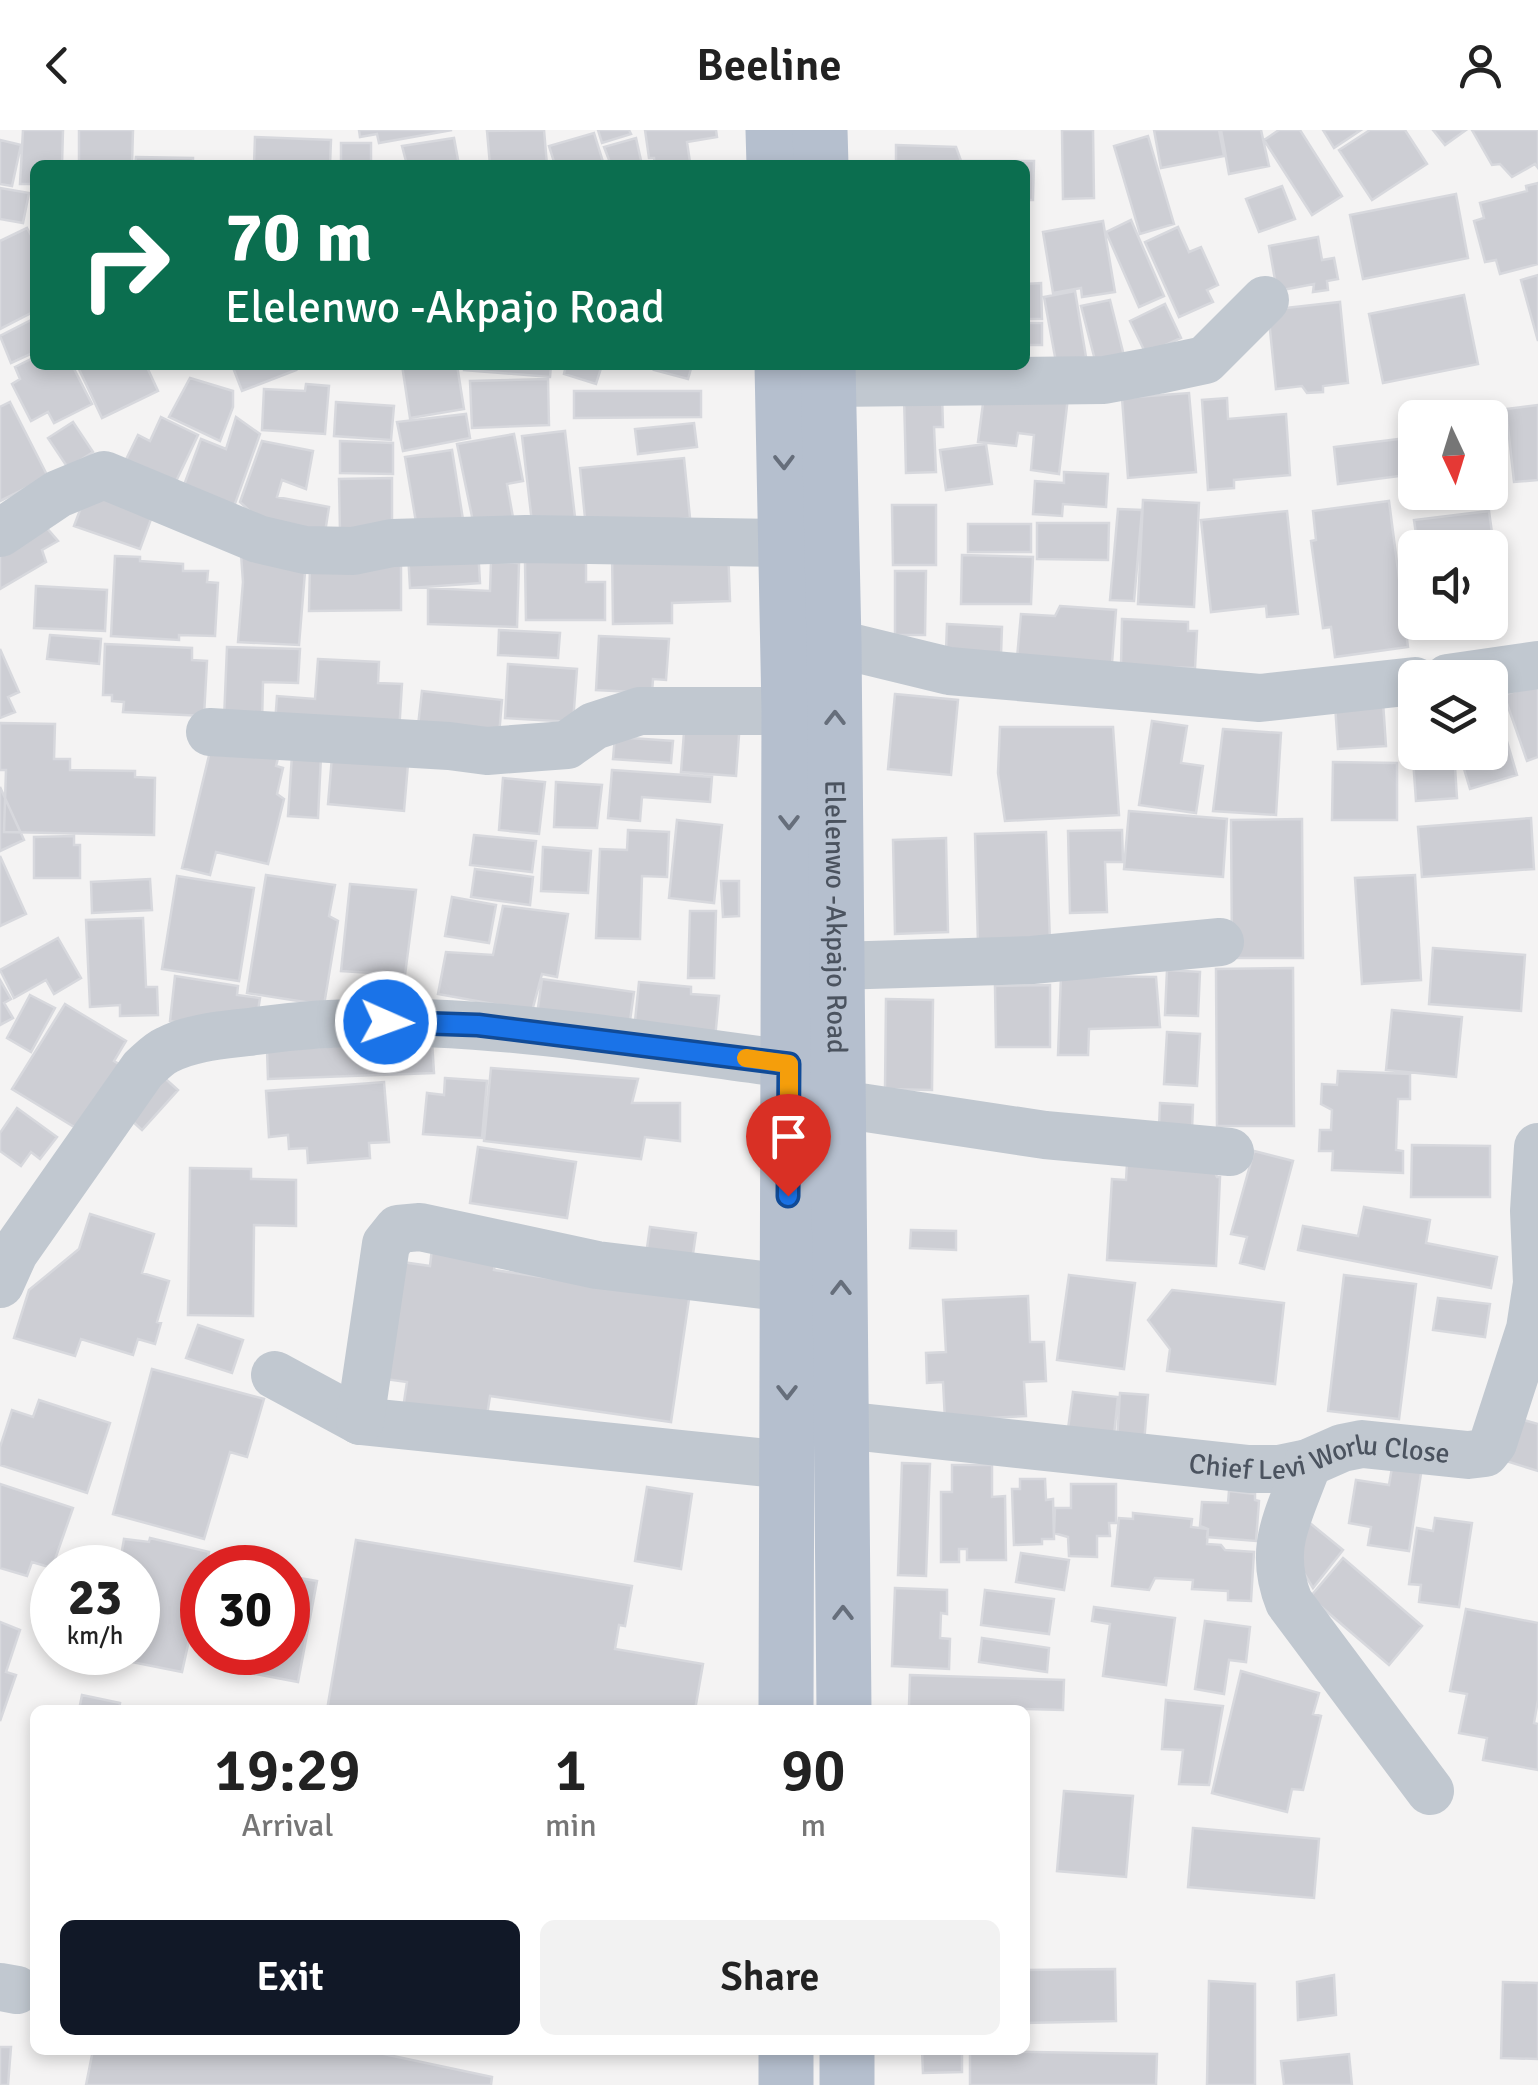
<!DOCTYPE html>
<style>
:root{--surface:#fff;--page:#f2f2f2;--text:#222;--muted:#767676;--accent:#111827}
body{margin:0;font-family:Signika,sans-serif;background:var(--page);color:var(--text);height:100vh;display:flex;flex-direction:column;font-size:38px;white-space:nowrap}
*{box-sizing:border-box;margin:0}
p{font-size:32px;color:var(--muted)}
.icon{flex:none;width:55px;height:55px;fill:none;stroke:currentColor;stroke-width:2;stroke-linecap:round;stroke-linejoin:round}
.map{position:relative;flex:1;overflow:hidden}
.drawer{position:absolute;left:30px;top:1575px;width:1000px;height:350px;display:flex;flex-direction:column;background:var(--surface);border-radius:15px;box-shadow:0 5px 15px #0003}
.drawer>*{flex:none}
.guide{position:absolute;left:30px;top:30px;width:1000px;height:210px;border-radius:15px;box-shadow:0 5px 15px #0003;background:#0b6e4f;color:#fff;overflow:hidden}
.needle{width:65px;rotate:176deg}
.buttons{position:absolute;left:1398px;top:270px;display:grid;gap:20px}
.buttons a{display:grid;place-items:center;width:110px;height:110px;border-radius:15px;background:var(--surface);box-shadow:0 5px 15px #0003;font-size:50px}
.speed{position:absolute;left:30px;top:1415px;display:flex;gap:20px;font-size:50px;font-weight:700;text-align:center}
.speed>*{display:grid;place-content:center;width:130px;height:130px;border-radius:50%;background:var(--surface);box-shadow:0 5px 15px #0003;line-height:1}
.speed small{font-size:25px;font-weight:400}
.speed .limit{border:15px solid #d22;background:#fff;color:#111}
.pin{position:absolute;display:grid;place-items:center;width:85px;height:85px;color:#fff;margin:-102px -42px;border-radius:50% 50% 50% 0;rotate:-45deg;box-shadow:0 0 10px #0007}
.pin .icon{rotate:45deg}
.me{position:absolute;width:110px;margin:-55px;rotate:92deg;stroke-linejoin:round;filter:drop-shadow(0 0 8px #0008)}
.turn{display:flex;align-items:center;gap:35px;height:210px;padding:0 30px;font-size:45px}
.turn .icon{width:130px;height:130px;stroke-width:2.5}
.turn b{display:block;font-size:70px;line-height:85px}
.eta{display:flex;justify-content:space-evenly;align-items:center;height:170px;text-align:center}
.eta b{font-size:60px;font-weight:600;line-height:70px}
.cta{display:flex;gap:20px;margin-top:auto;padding:20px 30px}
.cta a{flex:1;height:115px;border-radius:15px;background:var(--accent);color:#fff;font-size:40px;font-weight:600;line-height:115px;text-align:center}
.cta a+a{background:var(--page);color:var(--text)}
header{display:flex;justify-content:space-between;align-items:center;height:130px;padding:0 30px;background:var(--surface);font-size:45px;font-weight:600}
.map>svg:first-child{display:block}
.building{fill:#cdced4;stroke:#d7d8dd;stroke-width:2.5}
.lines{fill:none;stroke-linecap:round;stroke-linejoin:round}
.minor{stroke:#c1c8d0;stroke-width:48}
.major{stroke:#b5bfce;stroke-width:55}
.oneway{stroke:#666e7b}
.route-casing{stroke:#114b97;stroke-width:25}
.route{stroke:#1a73e8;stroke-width:18}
.slow{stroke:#f59e0b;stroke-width:18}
.labels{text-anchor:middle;stroke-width:8;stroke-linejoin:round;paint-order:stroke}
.street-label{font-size:28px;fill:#4b535f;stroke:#fff}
</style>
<header><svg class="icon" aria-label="back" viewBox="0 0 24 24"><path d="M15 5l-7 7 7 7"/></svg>Beeline<svg class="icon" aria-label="person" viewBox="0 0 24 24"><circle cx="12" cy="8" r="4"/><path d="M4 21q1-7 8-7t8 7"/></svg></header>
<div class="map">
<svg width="1538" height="1955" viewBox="0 0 1538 1955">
<rect width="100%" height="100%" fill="#f4f3f3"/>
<path class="building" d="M23 0H63L62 35H35V54H20Z
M79 0H133L132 35H79Z
M359 0H452L379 13 377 4 360 7Z
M544 0 547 35H490L487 1Z
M598 0H629L631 4 602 13Z
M645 0H716L717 7 687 12 690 32 655 35 654 28H649Z
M1062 0H1093L1094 68 1063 69Z
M1154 0H1219L1224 26 1161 38Z
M1221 0H1261L1269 36 1229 44Z
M1279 0H1300L1342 66 1312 85 1264 10Z
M1323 0H1361L1334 18Z
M1370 0H1405L1427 34 1372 70 1339 20Z
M1433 0H1466L1445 15Z
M1472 0H1538V38L1535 34 1512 47 1500 34 1492 35Z
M594 3 604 35H555L549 16Z
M1148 6 1174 94 1140 104 1114 16Z
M255 7 331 10 330 35H254Z
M454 8 459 35H407L402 16Z
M636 8 642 35H611L604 17Z
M0 10 21 15 12 56 0 54Z
M341 13H371V35H341Z
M896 15 956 17 961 31H1034L1033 70H1025V35H896Z
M136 27 193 28V35H135Z
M1538 53V134L1500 144 1496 130 1485 132 1474 91 1484 88 1480 73 1527 61 1526 56Z
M1282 56 1295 89 1259 102 1246 69Z
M0 58 29 63 23 93 0 89Z
M1456 64 1468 128 1363 149 1350 85Z
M1131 90 1164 166 1139 177 1106 102Z
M1103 91 1115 162 1082 167 1081 158 1053 163 1043 102Z
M1178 97 1189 122 1201 117 1218 155 1207 160 1213 172 1179 187 1145 112Z
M27 98 32 107 35 105V181L0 199V111Z
M1318 107 1322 130 1334 128 1338 149 1327 151 1328 160 1313 162 1314 154 1277 161 1269 116Z
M1538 145V211L1521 150Z
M1041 153 1042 189H1025V154Z
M1075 161 1086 227 1056 232 1044 167Z
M1464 165 1478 234 1383 253 1369 184Z
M1110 170 1125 230 1097 238 1081 176Z
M1340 172 1348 253 1323 256V262L1307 263 1302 256 1276 259 1268 180Z
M1165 174 1181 208 1146 224 1130 191Z
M35 188V222L11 233 0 206Z
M1025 193H1042V215H1025Z
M35 227V235H72L92 274 54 293 48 282 31 291 12 254 20 249 15 237Z
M77 235H146L158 261 102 288Z
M232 235H293L296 240 242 261Z
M402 235H457L464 279 410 288Z
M464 235H551L550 247 464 240Z
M566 235H602L596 254 564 244Z
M656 235H692L688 249 654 240Z
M190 248 233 261V277L220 311 169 287Z
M548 249 549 295 472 298 470 251Z
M306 254 329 256 325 304 262 300 264 259 305 261Z
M985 258 1068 267 1059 344 1031 340 1034 305 1018 303 1016 316 978 312Z
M574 261H701V287L574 288Z
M1189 263 1196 342 1128 348 1122 268Z
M942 264 943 297H934L936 342 906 343 904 265Z
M1227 268 1228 289 1286 284 1290 345 1234 350V358L1208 360 1202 270Z
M10 272 48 347 0 371V277Z
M336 272 394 276 391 310 334 306Z
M1538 275V350L1514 352 1506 279Z
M466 284 470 308 403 321 397 292Z
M161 287 198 305 169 366 120 342 138 305 150 311Z
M236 287 260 304 232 382 180 366 201 309 226 319Z
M73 292 93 322 68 338 48 308Z
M694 293 697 317 638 324 635 299Z
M565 301 576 396 533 401 522 306Z
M514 304 523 351 507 354 514 393 475 401 457 314Z
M1415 307V344L1338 354 1334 317Z
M262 311 313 321 306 359 282 350 277 367 329 377 324 409 269 399 240 372Z
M340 311 393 313V344L340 343Z
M986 314 992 354 946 360 940 320Z
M452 320 464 396 418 404 405 327Z
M684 328 690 388 586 398 580 338Z
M1064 342 1108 344 1106 377 1063 374 1062 386 1033 384 1035 351 1064 353Z
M392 348V400L340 401 339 349Z
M88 359 154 381 140 419 74 396Z
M1143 370 1199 373 1194 477 1138 474Z
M1389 371 1408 517 1335 527 1331 497 1323 498 1311 411 1316 410 1313 381Z
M892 375H936V435H893Z
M1118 379 1142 380 1134 471 1110 470Z
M1287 381 1298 484 1267 487 1266 476 1211 482 1201 390Z
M1489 381 1502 476 1490 478V418H1418L1414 390Z
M39 389 58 411 42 420 46 432 0 459V415Z
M1037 393H1109L1108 430 1037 429Z
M968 394H1031V422H968Z
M478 418 480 453 410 458 408 422Z
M728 418 730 471 672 473V493L613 494 612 420Z
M241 424 306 430 299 515 238 512 243 452Z
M962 425 1033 427 1031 474H961Z
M115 426 140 427V431L183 434V441H208L207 452 218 453 215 506 179 505V510L111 506Z
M401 430V480L309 481 310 435Z
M525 431H586V452H605V490H526Z
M491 432 519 433 517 497 428 494V458L490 461Z
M895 441H926L925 505H895Z
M36 456 107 460 105 501 34 498Z
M1060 476 1116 480 1112 533 1017 528 1021 484 1055 486Z
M1122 489 1188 492V501H1197L1195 538 1121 536Z
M947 494 1002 497 1001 524 946 521Z
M499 500 560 503 558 528 498 525Z
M50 505 101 509 99 534 47 529Z
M599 506 669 509 666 550 653 549 652 563 596 560Z
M105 514 192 518V530L207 531 204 586 123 582 124 572 112 571V565H103Z
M227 517 300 519 298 553 263 552 262 592 224 590Z
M0 519 19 562 8 567 15 582 0 588Z
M318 529 379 532 378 553 402 554 399 602 275 594 277 566 315 569Z
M508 534 577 539 573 592 505 588Z
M1538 553V627L1527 631 1504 565Z
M422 561 502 570 499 605 418 596Z
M1492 561 1517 645 1470 659 1459 622H1490Z
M895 564 958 570 951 645 888 639Z
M1383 572 1386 616 1338 619 1335 574Z
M685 589 729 592 739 605 736 646 681 642Z
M1152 591 1187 596 1181 633 1203 636 1196 683 1139 675Z
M0 593 55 594 54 629H70V640L135 641V647L155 648 154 705 4 702 6 640H0Z
M1000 597H1113L1119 685 1005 691 998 643Z
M1223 599 1281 603 1276 685 1213 681Z
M1411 601H1415V622H1454L1457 668 1416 671Z
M615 607 673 611 671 633 613 629Z
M212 613 278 628 276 636 283 638 277 664 284 669 268 734 216 722 210 745 182 738Z
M292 625 321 626 318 688 288 686Z
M332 627 408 634 404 681 328 674Z
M1333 632 1397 633V690H1332Z
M612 640 712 647 710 672 642 667 640 691 608 688Z
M503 648 545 652 539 704 499 700Z
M556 652 602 655 597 698 554 697Z
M0 657 24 710 0 721Z
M1129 681 1227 689 1223 747 1124 739Z
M1531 688 1534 739 1422 747 1418 697Z
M1302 689 1303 828H1232L1231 690Z
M677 690 722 695 714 773 669 768Z
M628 700 669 702 667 747 642 746 640 809 596 808 600 719 627 720Z
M1122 700 1123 732H1105L1107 782 1070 783 1068 701Z
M1046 702 1050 812 978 814 975 704Z
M474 705 536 711 532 742 470 735Z
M74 706V715H80V748H34V707Z
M946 708 948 802 895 804 893 710Z
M543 717 591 721 588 763 541 761Z
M0 726 26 784 0 796Z
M475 739 533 747 530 775 471 767Z
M266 745 335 755 329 786 338 791 324 875 247 863Z
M1415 745 1421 850 1362 854 1355 748Z
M177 746 254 758 239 851 162 839Z
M150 749 152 780 92 783 91 752Z
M721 751H739V786L723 787Z
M350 754 416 760 405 845 341 841Z
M452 767 496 775 489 813 445 806Z
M503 776 568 784 557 847 542 844 532 881 438 864 446 822 493 825Z
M690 781H716L714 848H688Z
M143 788 146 857H157L158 885 120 886V875L90 877 86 790Z
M58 808 81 848 54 864 46 850 14 868 0 840Z
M1433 818 1525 825 1521 881 1429 874Z
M1293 838 1294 996H1217L1216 839Z
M1167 840 1200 842 1198 886 1165 885Z
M175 846 238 856 237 865 260 868 257 887 201 898 170 891Z
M1061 846 1156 847 1160 897 1089 899 1088 925H1058Z
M542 849 634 862 629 898 537 885Z
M0 850 11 869 4 873 13 888 0 895Z
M639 852 691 857V864L719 866 715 909 634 901Z
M1050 855V917H996L995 856Z
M30 865 55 878 31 922 7 908Z
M886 869 933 870 932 960 885 959Z
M65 874 126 911 114 931 130 941 89 1006 12 959Z
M1392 880 1462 887 1456 947 1386 940Z
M1167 902 1200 904 1197 956 1164 954Z
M432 911 434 943 268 949 267 920Z
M491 938 638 949 632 973H680V1011L645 1007 641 1029 484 1011Z
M1338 941 1410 944V969H1398L1396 1020 1403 1021V1043L1332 1040 1333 1021H1319L1320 1000H1331L1332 980 1321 974 1322 954 1337 955Z
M159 943 178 960 142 1000 123 983Z
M445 948 487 951 482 1008 423 1004 427 963 444 965Z
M384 952 389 1012 369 1013 370 1028 308 1033 307 1018 289 1019 288 1005 269 1007 266 961Z
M1160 973 1193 975 1192 1000 1159 998Z
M17 978 57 1007 40 1029 31 1022 21 1036 0 1021V1003Z
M1412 1015 1490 1016V1067H1411Z
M478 1017 576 1032 567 1088 470 1073Z
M1254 1021 1293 1031 1264 1139 1240 1133 1247 1107 1231 1104Z
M1127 1034 1213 1038 1217 1047H1220L1216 1136 1107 1130 1112 1049 1126 1050Z
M190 1038 251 1039V1049L296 1050V1096L254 1095 253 1186 188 1185Z
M1364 1077 1430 1090 1426 1113 1497 1127 1491 1158 1298 1120 1303 1096 1358 1106Z
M90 1084 154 1104 142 1143 169 1151 157 1192 161 1193 155 1214 138 1209 133 1225 81 1209 75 1226 14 1208 29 1160 79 1119Z
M650 1097 696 1103 691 1138 645 1132Z
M911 1100 956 1101V1120L910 1118Z
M432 1119 496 1129 494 1140 689 1169 671 1292 490 1266 486 1292 403 1279 407 1252 385 1249 402 1132 430 1136Z
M1069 1145 1135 1153 1124 1239 1057 1230Z
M1344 1145 1416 1154 1399 1289 1328 1281Z
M1172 1160 1284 1173 1275 1254 1167 1241 1170 1219 1148 1190Z
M1028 1166 1030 1212H1044L1046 1251 1024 1252 1026 1286 945 1290 943 1252 927 1253 926 1223 946 1222 943 1170Z
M1438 1168 1490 1174 1485 1207 1433 1200Z
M198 1195 243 1210 232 1243 186 1228Z
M152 1239 264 1269 247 1327 230 1322 204 1409 113 1384Z
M1073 1262 1118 1267 1114 1305 1068 1299Z
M1120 1263 1148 1265 1144 1313 1117 1311Z
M39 1270 110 1293 87 1363 0 1335V1317L12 1280 33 1287Z
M1520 1289 1538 1294V1341L1506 1331Z
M1393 1332 1422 1337 1409 1421 1368 1415 1371 1397 1349 1393 1356 1350 1389 1355Z
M902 1333 930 1334 926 1446 898 1445Z
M952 1335H992V1367L1005 1366 1006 1430H967V1419H959V1432H941V1362H952Z
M1020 1349H1045L1046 1370 1053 1369 1054 1409H1042V1414L1014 1415 1012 1359H1020Z
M0 1354 73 1378 52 1438 32 1432 27 1446 0 1438Z
M1071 1354H1116V1393H1109L1110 1406H1097V1427L1069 1426 1068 1407 1054 1403 1055 1378H1071Z
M647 1357 692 1364 681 1439 635 1431Z
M1229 1361 1255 1364V1370L1259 1371 1256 1411 1207 1407 1208 1399 1200 1396 1202 1372 1228 1373Z
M1133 1383 1192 1389 1191 1397 1208 1399 1207 1414 1221 1415 1225 1420 1254 1422 1251 1471 1228 1470V1461L1192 1459 1193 1450 1155 1448 1149 1460 1112 1456 1119 1388 1133 1389Z
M1435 1388 1472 1393 1459 1477 1419 1472 1421 1455 1409 1454 1417 1398 1433 1401Z
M1305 1389 1343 1420 1313 1458 1293 1425Z
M150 1408 209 1422 206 1438H202V1451L182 1542 102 1526 103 1522H138V1438H119L124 1409 149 1412Z
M356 1410 632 1456 625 1496 619 1495 615 1519 703 1534 695 1580H327Z
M1021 1423 1069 1430 1064 1460 1016 1452Z
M1343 1428 1422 1496 1389 1535 1310 1467Z
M288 1446 317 1451 298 1552 250 1543 254 1522H288Z
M52 1448V1505L36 1500Z
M895 1458 947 1460V1484L941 1483 940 1508 950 1509 949 1539 892 1536Z
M985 1460 1054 1469 1049 1504 981 1495Z
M1094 1477 1175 1488 1166 1555 1103 1546 1110 1494 1092 1491Z
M1466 1479 1538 1493V1570L1534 1593 1538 1594V1640L1483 1630 1487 1608 1459 1603 1467 1564 1450 1561Z
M1205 1491 1250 1497 1246 1532 1229 1530 1224 1564 1195 1559Z
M0 1492 20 1500 6 1542 16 1545 0 1591Z
M982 1508 1049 1518 1047 1542 979 1532Z
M1241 1541 1319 1563 1313 1584 1321 1586 1303 1660 1292 1659 1287 1682 1212 1663Z
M910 1545 1064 1550 1063 1580 909 1576Z
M82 1565 120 1573 119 1580H79Z
M1166 1570 1223 1576 1209 1655 1179 1654 1183 1620 1162 1619Z
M1064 1661 1133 1666 1126 1747 1057 1741Z
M1193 1698 1319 1709 1314 1768 1188 1757Z
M1115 1839 1116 1891 1025 1893V1840Z
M1334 1845 1336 1885 1298 1890 1297 1852Z
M1209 1851 1255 1854V1955H1207Z
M1503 1852 1538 1853V1929L1501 1928Z
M0 1917H11L8 1955H0Z
M93 1920H365L492 1947 491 1955H86Z
M922 1920H962V1942L923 1943Z
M970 1921 1157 1924 1156 1955H970Z
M1349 1924 1352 1955H1284L1281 1931Z"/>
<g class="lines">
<g class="minor">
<path d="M829 253 1104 250 1158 240 1205 230 1265 170"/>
<path d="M0 403 58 364 104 345 258 409 305 420 353 421 392 413 526 409 785 413"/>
<path d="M834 513 949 541 1260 568 1415 551"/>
<path d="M1448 548 1538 535"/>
<path d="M210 602 449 616 487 621 567 615 594 596 640 581H789"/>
<path d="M836 836 1032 830 1220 812"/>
<path d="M840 974 1045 1005 1230 1022"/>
<path d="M0 1154 14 1123 143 939C150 933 158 924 167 920 194 906 227 905 256 901 433 876 613 912 789 934"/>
<path d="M275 1245 360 1291 787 1335"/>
<path d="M360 1291 386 1114 398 1099 420 1097 597 1135 788 1158"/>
<path id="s1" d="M842 1295 1249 1339H1279L1308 1333 1342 1318 1362 1314 1468 1325 1485 1323 1493 1313 1530 1199 1537 1153 1534 1081 1538 1017"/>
<path d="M1308 1333C1289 1386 1267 1417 1289 1472L1430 1661"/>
<path d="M0 1857 17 1860"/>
</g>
<g class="major">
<path d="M773 0 774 35"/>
<path d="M820 0 821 35"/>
<path d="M782 235 789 581 786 1580"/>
<path id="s2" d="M828 235 834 513 844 1580"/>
<path d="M786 1920V1955"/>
<path d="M847 1920V1955"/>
</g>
</g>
<defs><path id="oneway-chevron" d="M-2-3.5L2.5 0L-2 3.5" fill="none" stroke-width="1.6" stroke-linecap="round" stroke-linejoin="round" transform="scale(2.5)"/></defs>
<g class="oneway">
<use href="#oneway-chevron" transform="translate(784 332) rotate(89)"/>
<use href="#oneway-chevron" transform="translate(835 588) rotate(-90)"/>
<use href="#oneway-chevron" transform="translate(789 692) rotate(90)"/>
<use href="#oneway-chevron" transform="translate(841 1158) rotate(-90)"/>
<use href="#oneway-chevron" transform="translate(787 1262) rotate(90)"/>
<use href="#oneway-chevron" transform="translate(843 1483) rotate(-90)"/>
</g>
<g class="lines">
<defs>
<path id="route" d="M386 892 478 895 789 934 788 1066"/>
</defs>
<use href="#route" class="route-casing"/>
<use href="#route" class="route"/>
<path class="slow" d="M746 928 789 934V998"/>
</g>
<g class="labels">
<g class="street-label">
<text dy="10" stroke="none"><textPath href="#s2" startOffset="552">Elelenwo -Akpajo Road</textPath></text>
<text dy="10" stroke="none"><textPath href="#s1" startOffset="482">Chief Levi Worlu Close</textPath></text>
</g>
</g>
</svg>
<div class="buttons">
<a><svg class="needle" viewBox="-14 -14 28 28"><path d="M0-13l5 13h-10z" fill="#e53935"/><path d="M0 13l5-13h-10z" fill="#767676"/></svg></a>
<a><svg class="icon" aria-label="sound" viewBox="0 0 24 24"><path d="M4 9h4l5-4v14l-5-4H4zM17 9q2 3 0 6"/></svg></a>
<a><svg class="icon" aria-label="layers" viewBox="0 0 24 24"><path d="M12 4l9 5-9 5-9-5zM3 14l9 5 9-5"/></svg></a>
</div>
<div class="speed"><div>23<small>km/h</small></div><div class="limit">30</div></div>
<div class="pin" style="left:788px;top:1066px;background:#d93025"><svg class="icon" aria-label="arrive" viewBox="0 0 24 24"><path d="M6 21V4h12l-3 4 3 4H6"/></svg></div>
<svg class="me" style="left:386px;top:892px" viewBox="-20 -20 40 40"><circle r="17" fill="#1a73e8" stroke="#fff" stroke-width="3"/><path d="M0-11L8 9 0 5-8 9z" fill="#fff"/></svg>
<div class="guide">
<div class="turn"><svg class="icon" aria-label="right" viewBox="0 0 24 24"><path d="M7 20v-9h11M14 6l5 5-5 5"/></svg><div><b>70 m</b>Elelenwo -Akpajo Road</div></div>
</div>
<section class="drawer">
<div class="eta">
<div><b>19:29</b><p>Arrival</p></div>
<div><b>1</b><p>min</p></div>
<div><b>90</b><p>m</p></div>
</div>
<div class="cta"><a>Exit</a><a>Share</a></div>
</section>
</div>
